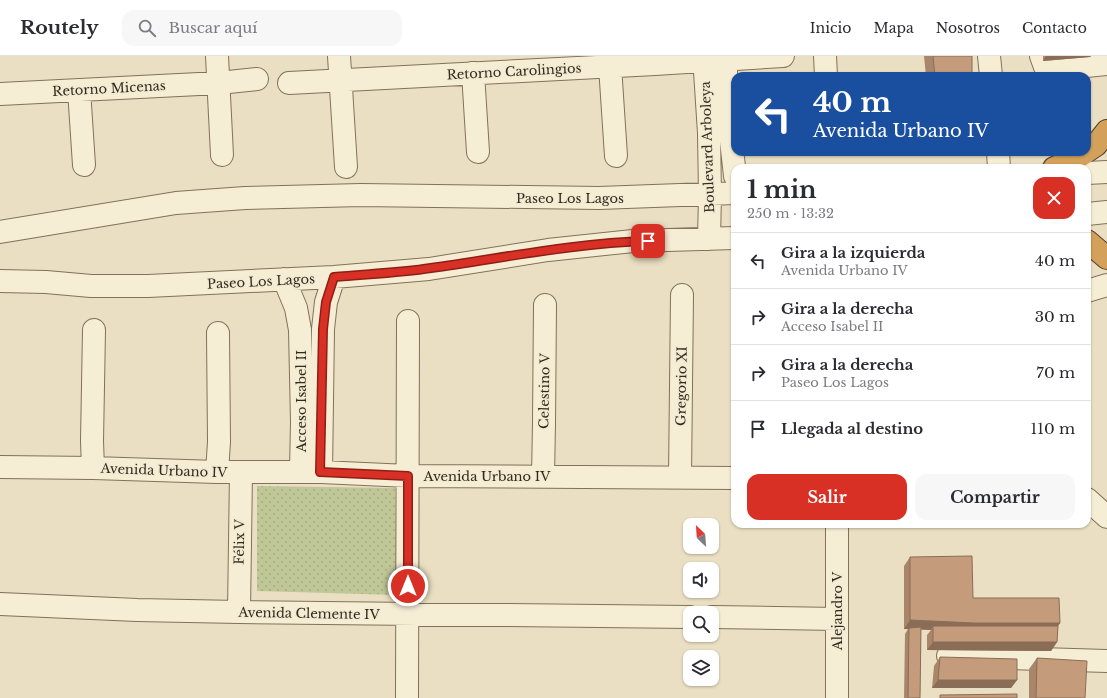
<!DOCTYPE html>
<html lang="es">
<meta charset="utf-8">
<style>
:root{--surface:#fff;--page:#f7f7f7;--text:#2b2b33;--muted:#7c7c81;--line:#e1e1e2;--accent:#d93025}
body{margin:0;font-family:"Libre Baskerville",serif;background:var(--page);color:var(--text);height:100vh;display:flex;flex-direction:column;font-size:15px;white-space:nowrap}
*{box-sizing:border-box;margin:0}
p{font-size:13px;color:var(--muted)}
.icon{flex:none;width:22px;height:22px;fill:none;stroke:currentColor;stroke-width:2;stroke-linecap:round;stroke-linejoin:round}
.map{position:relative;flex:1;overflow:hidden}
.panel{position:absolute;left:731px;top:108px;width:360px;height:364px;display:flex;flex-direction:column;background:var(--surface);border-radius:12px;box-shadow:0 1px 3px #0004}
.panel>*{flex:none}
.hud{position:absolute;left:731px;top:16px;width:360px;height:84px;border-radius:12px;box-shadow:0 1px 3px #0004;background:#1a4fa0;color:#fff;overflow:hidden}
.needle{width:26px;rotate:335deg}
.buttons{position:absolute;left:683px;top:462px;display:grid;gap:8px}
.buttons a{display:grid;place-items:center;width:36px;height:36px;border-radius:8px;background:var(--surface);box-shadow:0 1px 3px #0004;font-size:20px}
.pin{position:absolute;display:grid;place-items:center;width:34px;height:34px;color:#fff;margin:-17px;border-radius:8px;box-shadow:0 2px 6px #0006}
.me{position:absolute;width:44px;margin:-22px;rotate:0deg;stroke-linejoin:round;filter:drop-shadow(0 0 3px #0008)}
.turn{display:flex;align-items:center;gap:14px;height:84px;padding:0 16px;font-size:18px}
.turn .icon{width:52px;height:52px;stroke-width:2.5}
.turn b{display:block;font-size:28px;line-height:34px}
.round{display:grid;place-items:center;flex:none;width:42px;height:42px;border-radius:12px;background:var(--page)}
.headline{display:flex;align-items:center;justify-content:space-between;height:68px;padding:0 16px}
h1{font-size:24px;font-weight:700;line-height:30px}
.action{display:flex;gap:8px;margin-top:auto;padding:8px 16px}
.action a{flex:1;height:46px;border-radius:12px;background:var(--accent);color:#fff;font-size:16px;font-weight:700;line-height:46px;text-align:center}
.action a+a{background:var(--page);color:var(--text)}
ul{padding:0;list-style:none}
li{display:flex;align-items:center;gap:12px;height:56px;padding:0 16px;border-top:1px solid var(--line)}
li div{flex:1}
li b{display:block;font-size:15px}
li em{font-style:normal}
header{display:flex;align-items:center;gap:24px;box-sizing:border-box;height:56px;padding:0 20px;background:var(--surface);border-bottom:1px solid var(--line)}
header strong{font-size:19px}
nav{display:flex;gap:22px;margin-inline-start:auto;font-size:14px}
.search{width:280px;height:36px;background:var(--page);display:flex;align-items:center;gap:10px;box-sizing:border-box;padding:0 14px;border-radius:12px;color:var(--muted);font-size:15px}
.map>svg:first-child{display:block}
.park{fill:url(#park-dots)}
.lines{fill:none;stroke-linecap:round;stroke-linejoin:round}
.minor-casing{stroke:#82715b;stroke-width:24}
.highway-casing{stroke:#503f2f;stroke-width:24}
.minor{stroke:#f6edd5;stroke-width:22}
.highway{stroke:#d3a159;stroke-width:22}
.wall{fill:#a9866a}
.shaded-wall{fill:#8a6d56}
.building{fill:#c59c7b;stroke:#8a6d56}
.route-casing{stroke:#8d1f18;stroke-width:10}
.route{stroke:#d93025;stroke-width:7}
.labels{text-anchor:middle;stroke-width:3;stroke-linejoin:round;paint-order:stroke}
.street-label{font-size:13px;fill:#33291e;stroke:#f2ead1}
</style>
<header>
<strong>Routely</strong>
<div class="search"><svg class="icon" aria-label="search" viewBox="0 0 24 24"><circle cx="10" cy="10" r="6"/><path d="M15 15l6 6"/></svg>Buscar aquí</div>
<nav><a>Inicio</a><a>Mapa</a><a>Nosotros</a><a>Contacto</a></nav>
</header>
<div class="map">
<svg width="1107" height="642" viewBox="0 0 1107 642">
<defs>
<pattern id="park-dots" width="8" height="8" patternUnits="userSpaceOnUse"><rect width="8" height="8" fill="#c0c797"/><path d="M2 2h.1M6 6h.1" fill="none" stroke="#a5ab82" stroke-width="1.8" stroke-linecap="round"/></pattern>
</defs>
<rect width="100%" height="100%" fill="#eadfc2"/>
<path class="park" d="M257 430 395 432 397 539 257 535Z"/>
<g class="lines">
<defs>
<path id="minor" d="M217 0 222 99
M339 0 346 111
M704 0 709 77 710 139 709 183
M725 0 730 75 735 120
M825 0 826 20
M989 0 991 20
M1041 0 1045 11 1067 12 1107 8
M610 10 616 100
M473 17 478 96
M289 27 655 8 783 0
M79 34 84 109
M0 38 219 27 257 23
M998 96 999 112
M1087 117 1107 116
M1087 158 1107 156
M0 176 176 147 245 142 361 139 599 142 735 137
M284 223 296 252 300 274 302 366 301 415
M0 225 46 226 91 230H148L334 221 429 213 548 194 633 185 735 182
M1087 235 1107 229
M0 411 93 412 217 416H321L408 420 735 422
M93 412 92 385 94 274
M217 416 219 386 218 277
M321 416 323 273 326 246 334 221
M543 420 544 367 545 249
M680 421 682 239
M1087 443 1107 461
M0 548 137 554 239 556 690 561
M239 556 241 416
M712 561 837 563
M948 600 1107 605
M407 642 408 265
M837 642V468"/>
<path id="highway" d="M1087 95 1096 89 1107 75
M1054 112 1075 103 1086 96
M1087 185 1107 202"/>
</defs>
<use href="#minor" class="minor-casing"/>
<use href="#highway" class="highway-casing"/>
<use href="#minor" class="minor"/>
<use href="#highway" class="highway"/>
</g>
<path class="wall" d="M924 0H972V20H926Z
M1043 0H1091L1090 1 1043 5Z
M910 501 973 542 1060 567 1058 570 1057 586 1051 595 927 594V579L931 574 921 573 920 642H904L905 578 908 573H904V510Z
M940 601 1017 624 1011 632H932L934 610Z
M1037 602 1085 642H1029V613Z"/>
<path class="shaded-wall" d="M1046 0H1091L1090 1 1043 5Z
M910 564 1060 567 1054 576 933 570 931 574 904 573Z
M933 586H1057L1051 595 927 594Z
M938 624H1017L1011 632H932Z"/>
<path class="building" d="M933 0H972V20H935Z
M972 500 973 542H1059L1060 567H974L910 564V501Z
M933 570H1058L1057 586H933Z
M921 571 920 642H908L909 572Z
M940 601 1017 603V624H938Z
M1037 602 1087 605 1085 642H1036Z
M1017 638V642H940V639Z"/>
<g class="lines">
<defs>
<path id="route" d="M408 530V420L320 416 323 273 326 246 334 221C366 218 399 217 431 212 503 202 575 187 648 185"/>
</defs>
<use href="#route" class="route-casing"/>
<use href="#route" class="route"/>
</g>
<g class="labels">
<g class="street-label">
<text transform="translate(514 15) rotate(-3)" y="5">Retorno Carolingios</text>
<text transform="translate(109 32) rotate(-3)" y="5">Retorno Micenas</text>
<text transform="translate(707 91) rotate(-92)" y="5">Boulevard Arboleya</text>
<text x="570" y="147">Paseo Los Lagos</text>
<text transform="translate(261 225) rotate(-3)" y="5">Paseo Los Lagos</text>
<text transform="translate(681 330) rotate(-89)" y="5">Gregorio XI</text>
<text transform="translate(544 335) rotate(-89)" y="5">Celestino V</text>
<text transform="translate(301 345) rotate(-90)" y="5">Acceso Isabel II</text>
<text transform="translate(164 414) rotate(2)" y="5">Avenida Urbano IV</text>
<text x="487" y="425">Avenida Urbano IV</text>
<text transform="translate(239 486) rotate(-89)" y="5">Félix V</text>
<text transform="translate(837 555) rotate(-90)" y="5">Alejandro V</text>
<text transform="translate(309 557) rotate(1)" y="5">Avenida Clemente IV</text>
</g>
</g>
</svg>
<div class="buttons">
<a><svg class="needle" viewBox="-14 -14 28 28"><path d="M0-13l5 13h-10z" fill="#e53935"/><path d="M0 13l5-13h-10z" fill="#7c7c81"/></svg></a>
<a><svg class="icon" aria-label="sound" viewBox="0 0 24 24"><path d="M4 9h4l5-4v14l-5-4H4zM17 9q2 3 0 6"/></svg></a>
<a><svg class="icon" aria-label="search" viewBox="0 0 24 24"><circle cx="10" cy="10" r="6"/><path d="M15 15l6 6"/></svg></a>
<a><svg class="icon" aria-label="layers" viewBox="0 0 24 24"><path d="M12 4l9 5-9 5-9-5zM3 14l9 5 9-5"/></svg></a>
</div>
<div class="pin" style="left:648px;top:185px;background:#d93025"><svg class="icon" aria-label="arrive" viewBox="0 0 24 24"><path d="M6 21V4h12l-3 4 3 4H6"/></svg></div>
<svg class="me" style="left:408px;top:530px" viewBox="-20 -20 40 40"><circle r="17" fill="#d93025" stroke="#fff" stroke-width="3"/><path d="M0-11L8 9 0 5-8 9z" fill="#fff"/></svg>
<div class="hud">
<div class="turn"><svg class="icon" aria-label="left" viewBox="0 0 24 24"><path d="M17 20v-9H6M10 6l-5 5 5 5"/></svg><div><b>40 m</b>Avenida Urbano IV</div></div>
</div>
<section class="panel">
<div class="headline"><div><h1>1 min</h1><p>250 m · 13:32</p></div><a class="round" style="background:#d93025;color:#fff"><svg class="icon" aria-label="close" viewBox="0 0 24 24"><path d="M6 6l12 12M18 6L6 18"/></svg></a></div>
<ul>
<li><svg class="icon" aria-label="left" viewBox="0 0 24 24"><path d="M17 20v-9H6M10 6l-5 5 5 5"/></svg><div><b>Gira a la izquierda</b><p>Avenida Urbano IV</p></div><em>40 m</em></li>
<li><svg class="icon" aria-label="right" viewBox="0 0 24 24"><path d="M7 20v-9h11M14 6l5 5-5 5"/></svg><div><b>Gira a la derecha</b><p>Acceso Isabel II</p></div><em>30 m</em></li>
<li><svg class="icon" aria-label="right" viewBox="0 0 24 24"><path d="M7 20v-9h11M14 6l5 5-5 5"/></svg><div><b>Gira a la derecha</b><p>Paseo Los Lagos</p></div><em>70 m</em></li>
<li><svg class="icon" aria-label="arrive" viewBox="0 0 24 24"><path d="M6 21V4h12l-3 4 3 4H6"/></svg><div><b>Llegada al destino</b></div><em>110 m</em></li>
</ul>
<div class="action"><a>Salir</a><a>Compartir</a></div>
</section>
</div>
